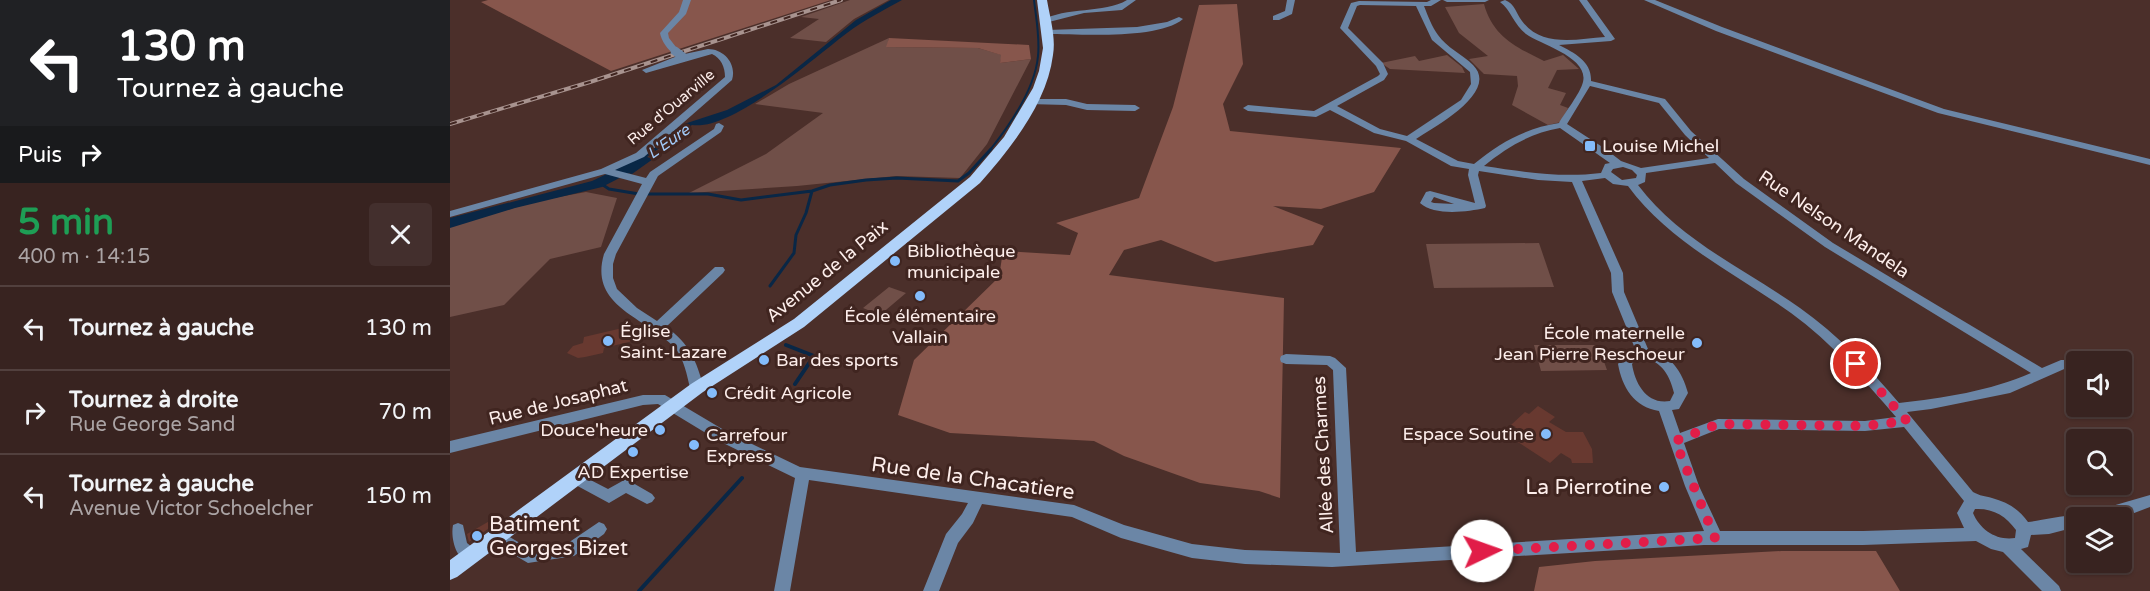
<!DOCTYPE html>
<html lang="fr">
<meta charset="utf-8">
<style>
:root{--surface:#382320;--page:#432f2d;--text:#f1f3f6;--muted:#aba4a5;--line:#52403e}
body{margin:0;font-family:"Varela Round",sans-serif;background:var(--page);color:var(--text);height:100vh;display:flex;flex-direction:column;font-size:22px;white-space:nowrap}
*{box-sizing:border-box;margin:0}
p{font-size:20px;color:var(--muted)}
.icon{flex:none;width:33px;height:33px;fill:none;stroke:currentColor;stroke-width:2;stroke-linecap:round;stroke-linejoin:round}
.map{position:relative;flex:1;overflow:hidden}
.details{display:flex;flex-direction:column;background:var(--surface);width:450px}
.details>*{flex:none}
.hud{background:#202124;color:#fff;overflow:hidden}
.tools{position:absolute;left:1616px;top:351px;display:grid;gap:12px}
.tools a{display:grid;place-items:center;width:66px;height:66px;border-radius:6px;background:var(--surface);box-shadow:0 2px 4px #0004,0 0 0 2px var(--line);font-size:30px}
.pin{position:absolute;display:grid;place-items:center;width:51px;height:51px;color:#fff;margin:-26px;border:3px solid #fff;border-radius:50%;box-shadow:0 2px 6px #0007}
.me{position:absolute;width:66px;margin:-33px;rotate:87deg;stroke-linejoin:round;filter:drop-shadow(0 0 4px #0008)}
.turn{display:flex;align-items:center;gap:21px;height:126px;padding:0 18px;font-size:27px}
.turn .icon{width:78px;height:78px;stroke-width:2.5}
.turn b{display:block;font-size:42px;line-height:51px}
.then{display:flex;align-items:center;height:57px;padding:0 18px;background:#0003;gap:12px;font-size:22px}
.round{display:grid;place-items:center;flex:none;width:63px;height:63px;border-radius:6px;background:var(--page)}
.overview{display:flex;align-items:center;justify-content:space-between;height:102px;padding:0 18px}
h1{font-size:36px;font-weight:700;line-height:45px;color:#1e9e55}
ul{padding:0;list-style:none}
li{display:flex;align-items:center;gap:18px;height:84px;padding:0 18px;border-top:2px solid var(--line)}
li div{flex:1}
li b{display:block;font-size:22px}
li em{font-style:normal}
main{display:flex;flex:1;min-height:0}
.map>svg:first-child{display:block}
.green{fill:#704f48}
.forest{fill:#87564c}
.water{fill:#092746}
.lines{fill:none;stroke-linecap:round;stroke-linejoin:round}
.stream-far2{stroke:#092746;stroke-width:2}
.stream-far1{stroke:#092746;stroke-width:3}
.stream{stroke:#092746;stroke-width:4}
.river{fill:#092746;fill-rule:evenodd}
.building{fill:#683930}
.minor{fill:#6b86a6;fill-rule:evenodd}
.major{fill:#b0d2f9;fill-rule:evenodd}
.rail-casing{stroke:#a8938f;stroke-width:4}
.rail{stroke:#402520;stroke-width:2;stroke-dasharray:7;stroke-linecap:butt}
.minor-bridge{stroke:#6b86a6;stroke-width:9}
.route{stroke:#e11d48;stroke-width:10;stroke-dasharray:0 18}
.poi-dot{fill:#84bcfb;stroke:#402520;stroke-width:2}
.labels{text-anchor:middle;stroke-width:6;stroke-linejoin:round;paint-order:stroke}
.far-street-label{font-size:15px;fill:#fdeeeb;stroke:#402520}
.far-water-label{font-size:16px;font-style:italic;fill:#a2caf8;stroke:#402520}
.poi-label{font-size:18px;fill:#fdeeeb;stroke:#402520;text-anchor:start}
.street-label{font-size:18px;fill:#fdeeeb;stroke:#402520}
.near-street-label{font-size:21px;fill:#fdeeeb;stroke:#402520}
.near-poi-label{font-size:21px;fill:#fdeeeb;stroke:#402520;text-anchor:end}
</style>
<main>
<section class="details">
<div class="hud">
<div class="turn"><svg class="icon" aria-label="left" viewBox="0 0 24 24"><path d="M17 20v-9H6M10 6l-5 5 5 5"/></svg><div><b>130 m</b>Tournez à gauche</div></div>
<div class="then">Puis<svg class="icon" aria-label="right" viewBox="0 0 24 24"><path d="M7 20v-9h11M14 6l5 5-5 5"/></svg></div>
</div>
<div class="overview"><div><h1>5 min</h1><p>400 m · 14:15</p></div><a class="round"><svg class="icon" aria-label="close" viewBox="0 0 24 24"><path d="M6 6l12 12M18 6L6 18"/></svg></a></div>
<ul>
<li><svg class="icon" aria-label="left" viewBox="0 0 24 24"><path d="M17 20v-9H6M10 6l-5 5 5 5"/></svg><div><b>Tournez à gauche</b></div><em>130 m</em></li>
<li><svg class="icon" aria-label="right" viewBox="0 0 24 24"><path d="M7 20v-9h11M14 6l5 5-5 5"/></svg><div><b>Tournez à droite</b><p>Rue George Sand</p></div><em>70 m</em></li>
<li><svg class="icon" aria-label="left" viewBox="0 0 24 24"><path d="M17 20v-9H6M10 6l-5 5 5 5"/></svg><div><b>Tournez à gauche</b><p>Avenue Victor Schoelcher</p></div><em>150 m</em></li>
</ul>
</section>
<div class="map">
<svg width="1700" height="591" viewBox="0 0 1700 591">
<rect width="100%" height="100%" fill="#4b2f2a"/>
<path class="green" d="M400 0H439L404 19 376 42 340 38 369 19 351 17Z
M1034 4C1043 37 1066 47 1094 61L1113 55 1129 69 1107 70 1098 88 1116 93 1110 105 1118 108 1111 122 1098 125 1062 105 1068 86 1067 76 1034 74 1019 59 1038 56 1009 33 995 7Z
M439 38 437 47 528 48 552 55 550 63 581 59 537 144 510 178 446 176 347 186 239 193 316 154 373 113 305 104 339 84Z
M997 55 1012 67 1015 73 940 69 931 63 965 56 969 61Z
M136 192 167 198 151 247 100 259 54 305 0 317V226L92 200Z
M1089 243 1104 287 984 288 976 244Z
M439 287 456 293 430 315 413 308Z
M1084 345H1148L1157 370 1091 371Z"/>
<path class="forest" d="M38 0H381L161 71 31 2Z
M787 4 793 64 773 104 780 131 951 148 924 192 871 209 823 206 874 226 863 245 765 262 711 240 674 250 659 275 834 298 830 498 809 491 750 483 674 456 644 441 500 433 448 415 464 360 549 277 553 251 620 255 628 233 606 223 689 198 723 107 749 5Z
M439 38 579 45 581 59 550 63 551 55 528 48 436 47Z
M1332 551H1426L1450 591H1084L1089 567 1145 561Z"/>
<path class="water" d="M441 0H452C434 10 414 20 397 33 364 58 282 131 242 125L197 157 203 159 182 174 165 170 234 124 277 110 326 85 406 20Z"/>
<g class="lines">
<path class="stream-far2" d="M540 150C560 125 585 89 588 56 590 37 586 18 584 0"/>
<path class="stream-far1" d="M150 183 159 189 189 194
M195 194H258L291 200 362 191 380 185 416 180 447 178 508 181 519 173 541 149
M320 286 344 253 346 235 356 213 362 191"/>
<path class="stream" d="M336 345 364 356 345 384
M189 591 292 478"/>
<path class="river" d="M184 161 191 165 189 168 152 187 65 208 0 228V218L142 181Z"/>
</g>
<path class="building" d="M181 326 180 332 192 329 191 339 154 348 153 353 135 357 128 358 117 353 123 346 133 343 134 337Z
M1088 406 1105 417 1099 422 1116 432H1133L1142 449 1143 463H1122L1121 459 1111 453 1100 463 1057 435 1066 427 1061 425 1075 412 1079 414Z
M43 519 48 522 19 542 17 534Z"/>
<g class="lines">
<path class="minor" d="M233 0H241L236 14 218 33 219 38 229 51 225 54C218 51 211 40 210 33L229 12Z
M677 0H686L672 10 634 13 595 23 591 21C616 6 654 14 677 0Z
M837 0H845L842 14 829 20H823V16L835 11Z
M981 0H991L981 6H974C978 16 982 27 988 35 996 47 1013 55 1023 65 1050 92 984 127 966 139L1008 161 1024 164C1049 143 1076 128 1109 123 1115 112 1130 94 1133 82 1139 57 1091 45 1076 34 1064 25 1061 10 1050 2L1055 0C1065 4 1066 13 1072 21 1092 48 1127 39 1155 37L1129 0H1137L1165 39 1161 41 1109 45C1125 53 1142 62 1141 81L1215 99 1241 131 1294 179 1383 243 1592 368 1611 360H1621L1623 363 1621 366 1560 393 1481 409 1457 412 1523 492C1530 496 1535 496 1542 498 1557 502 1569 509 1578 522 1590 521 1622 513 1631 516L1626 518V527L1599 534 1581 535 1578 547 1571 549 1609 586 1611 591H1592L1553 552 1541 549 1526 541 1413 545H1254L882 567 795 564 742 558 671 538 622 517 532 504 523 523 508 543 489 591H473L496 534 512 514 518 503 359 480 340 591H324L345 478 269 441 208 404 193 405 0 453V441L193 395H215L279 433 350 467 624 505 674 525 742 544 795 550 890 553 883 370 877 365 836 364 831 362 830 359 831 356 836 354 880 356 885 358 896 368 906 552 1254 531 1235 486 1209 411C1184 407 1172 387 1168 364L1175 354 1186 351 1162 292 1161 273 1122 182 1088 180 1029 171 1028 175 1036 206 1035 208C1017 212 984 216 970 203L976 192 980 191 1025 203 1018 175 1019 169 1001 166 956 141 924 133 880 110 866 117 798 111 793 108 798 105 864 111 928 76 930 74 926 66 890 28 901 3 909 1 977 2ZM910 5 966 6 982 40 1020 72 1021 84 1011 100 957 136 930 129 887 106 934 80 938 74 933 63 898 28 907 6ZM1140 86 1209 103 1235 135 1259 158 1191 168 1171 161 1154 148 1117 124ZM1110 128 1160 163 1155 164 1151 173C1111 178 1074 172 1034 166 1057 147 1081 133 1110 128ZM1265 163 1286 183 1375 247 1581 373C1540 391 1493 398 1449 403 1420 369 1387 334 1350 308 1295 269 1229 240 1188 185L1195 182 1196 173ZM1173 167 1182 170 1187 175 1186 178 1172 180 1161 172 1163 169ZM1155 178 1163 184 1178 186C1220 243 1285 273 1341 313 1381 342 1414 380 1446 417L1415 421 1268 419 1230 433 1222 410 1229 409 1238 393C1232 371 1221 355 1198 349L1174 292 1173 273 1132 181ZM984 197 1004 204 984 203 981 202ZM1193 358C1212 361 1220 376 1224 393L1220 401C1197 405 1185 384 1182 364L1185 360ZM1454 427 1514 501 1507 513 1514 528 1413 531H1270L1249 486 1234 443 1269 429 1415 431ZM1525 509C1543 508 1556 516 1566 530L1565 538C1547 541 1530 530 1523 513Z
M993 0H1039L1035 2H997Z
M1194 0H1205L1272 27 1494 109 1700 159V165L1488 113 1266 31Z
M729 17 733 19C708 40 630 34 597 34L593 32 597 30 687 27 717 22Z
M258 49C274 49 287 64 282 80L194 157 165 170 196 178 200 172 264 129 266 124 269 123 274 126 271 132 208 176 166 254 163 264V278L167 289 187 308 207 321 265 267H273L275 270 273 273 216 327C240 344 246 360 254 388L252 391H242L240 388C237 375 234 360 226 349 199 318 138 308 154 254L192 184 155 174 0 217V211L151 169 186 153 275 77C275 67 271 58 262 54L196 73 192 70 230 55Z
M581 99H616L637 104 685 105 690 108 685 111 637 110 616 105 578 104 576 102Z
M127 473 158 489 176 479 202 494 205 498 202 502 197 504 176 493 159 503 122 483 120 479 122 475Z
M1700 495V507L1671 518H1636L1638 513Z
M149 522 154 524 157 529 154 534 124 556 78 563 42 542 40 537 42 532 48 530 80 549 115 545Z
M8 523 13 525 17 543 27 551 29 556 27 561C8 568 0 540 3 525Z"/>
<path class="major" d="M587 0H597C600 18 606 37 603 55 597 103 561 148 530 183L354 327 253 392 7 577 0 580V560L241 384 344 319 520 177 554 137 583 88 589 71 593 48Z"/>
<defs>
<path id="rail" d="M0 124 140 82 391 0"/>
</defs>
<use href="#rail" class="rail-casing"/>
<use href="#rail" class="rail"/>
<path class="minor-bridge" d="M225 51 233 57"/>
</g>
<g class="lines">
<path class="route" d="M1032 551 1265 538 1225 441 1268 424 1415 426 1457 421 1406 364"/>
</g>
<g class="poi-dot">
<rect x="1134" y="140" width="12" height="12" rx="3"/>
<circle cx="445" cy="261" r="6"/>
<circle cx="470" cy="296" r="6"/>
<circle cx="158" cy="341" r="6"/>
<circle cx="1247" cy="343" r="6"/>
<circle cx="314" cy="360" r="6"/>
<circle cx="262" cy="393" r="6"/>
<circle cx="210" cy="430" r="6"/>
<circle cx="1096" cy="434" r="6"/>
<circle cx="244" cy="445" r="6"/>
<circle cx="183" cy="452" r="6"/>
<circle cx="1214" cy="487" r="6"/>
<circle cx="27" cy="536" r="6"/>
</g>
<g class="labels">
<g class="far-street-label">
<text transform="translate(221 107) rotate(-40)" y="5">Rue d'Ouarville</text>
</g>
<g class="far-water-label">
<text transform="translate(218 141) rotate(-35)" y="6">L'Eure</text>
</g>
<g class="poi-label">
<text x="1152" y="152">Louise Michel</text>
<text x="457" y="257">Bibliothèque<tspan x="457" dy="21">municipale</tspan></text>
<text x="470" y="322" text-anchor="middle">École élémentaire<tspan x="470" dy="21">Vallain</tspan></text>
<text x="170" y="337">Église<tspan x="170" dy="21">Saint-Lazare</tspan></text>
<text x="1235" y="339" text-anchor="end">École maternelle<tspan x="1235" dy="21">Jean Pierre Reschoeur</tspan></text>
<text x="326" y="366">Bar des sports</text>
<text x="274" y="399">Crédit Agricole</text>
<text x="198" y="436" text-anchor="end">Douce'heure</text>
<text x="1084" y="440" text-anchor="end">Espace Soutine</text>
<text x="256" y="441">Carrefour<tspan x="256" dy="21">Express</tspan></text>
<text x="183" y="478" text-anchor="middle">AD Expertise</text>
</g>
<g class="street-label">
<text transform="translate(1384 224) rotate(34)" y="6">Rue Nelson Mandela</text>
<text transform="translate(377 271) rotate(-39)" y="6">Avenue de la Paix</text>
<text transform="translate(108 402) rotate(-14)" y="6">Rue de Josaphat</text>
<text transform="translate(873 455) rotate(-93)" y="6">Allée des Charmes</text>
</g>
<g class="near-street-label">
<text transform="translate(523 478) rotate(8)" y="7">Rue de la Chacatiere</text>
</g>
<g class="near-poi-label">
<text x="1202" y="494">La Pierrotine</text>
<text x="39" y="531" text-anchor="start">Batiment<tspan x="39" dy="24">Georges Bizet</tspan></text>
</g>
</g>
</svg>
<div class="tools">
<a><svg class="icon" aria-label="sound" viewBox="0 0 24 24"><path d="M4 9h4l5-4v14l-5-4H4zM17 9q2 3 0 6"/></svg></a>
<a><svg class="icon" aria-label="search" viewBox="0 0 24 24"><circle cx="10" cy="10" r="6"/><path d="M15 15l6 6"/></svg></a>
<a><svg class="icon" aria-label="layers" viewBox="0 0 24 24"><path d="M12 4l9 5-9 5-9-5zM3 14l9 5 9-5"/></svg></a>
</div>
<div class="pin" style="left:1406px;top:364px;background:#d93025"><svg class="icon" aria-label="arrive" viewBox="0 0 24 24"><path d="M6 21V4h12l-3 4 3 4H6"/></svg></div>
<svg class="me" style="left:1032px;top:551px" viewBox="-20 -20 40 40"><circle r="19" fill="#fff"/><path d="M0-13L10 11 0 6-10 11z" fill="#e11d48"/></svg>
</div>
</main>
